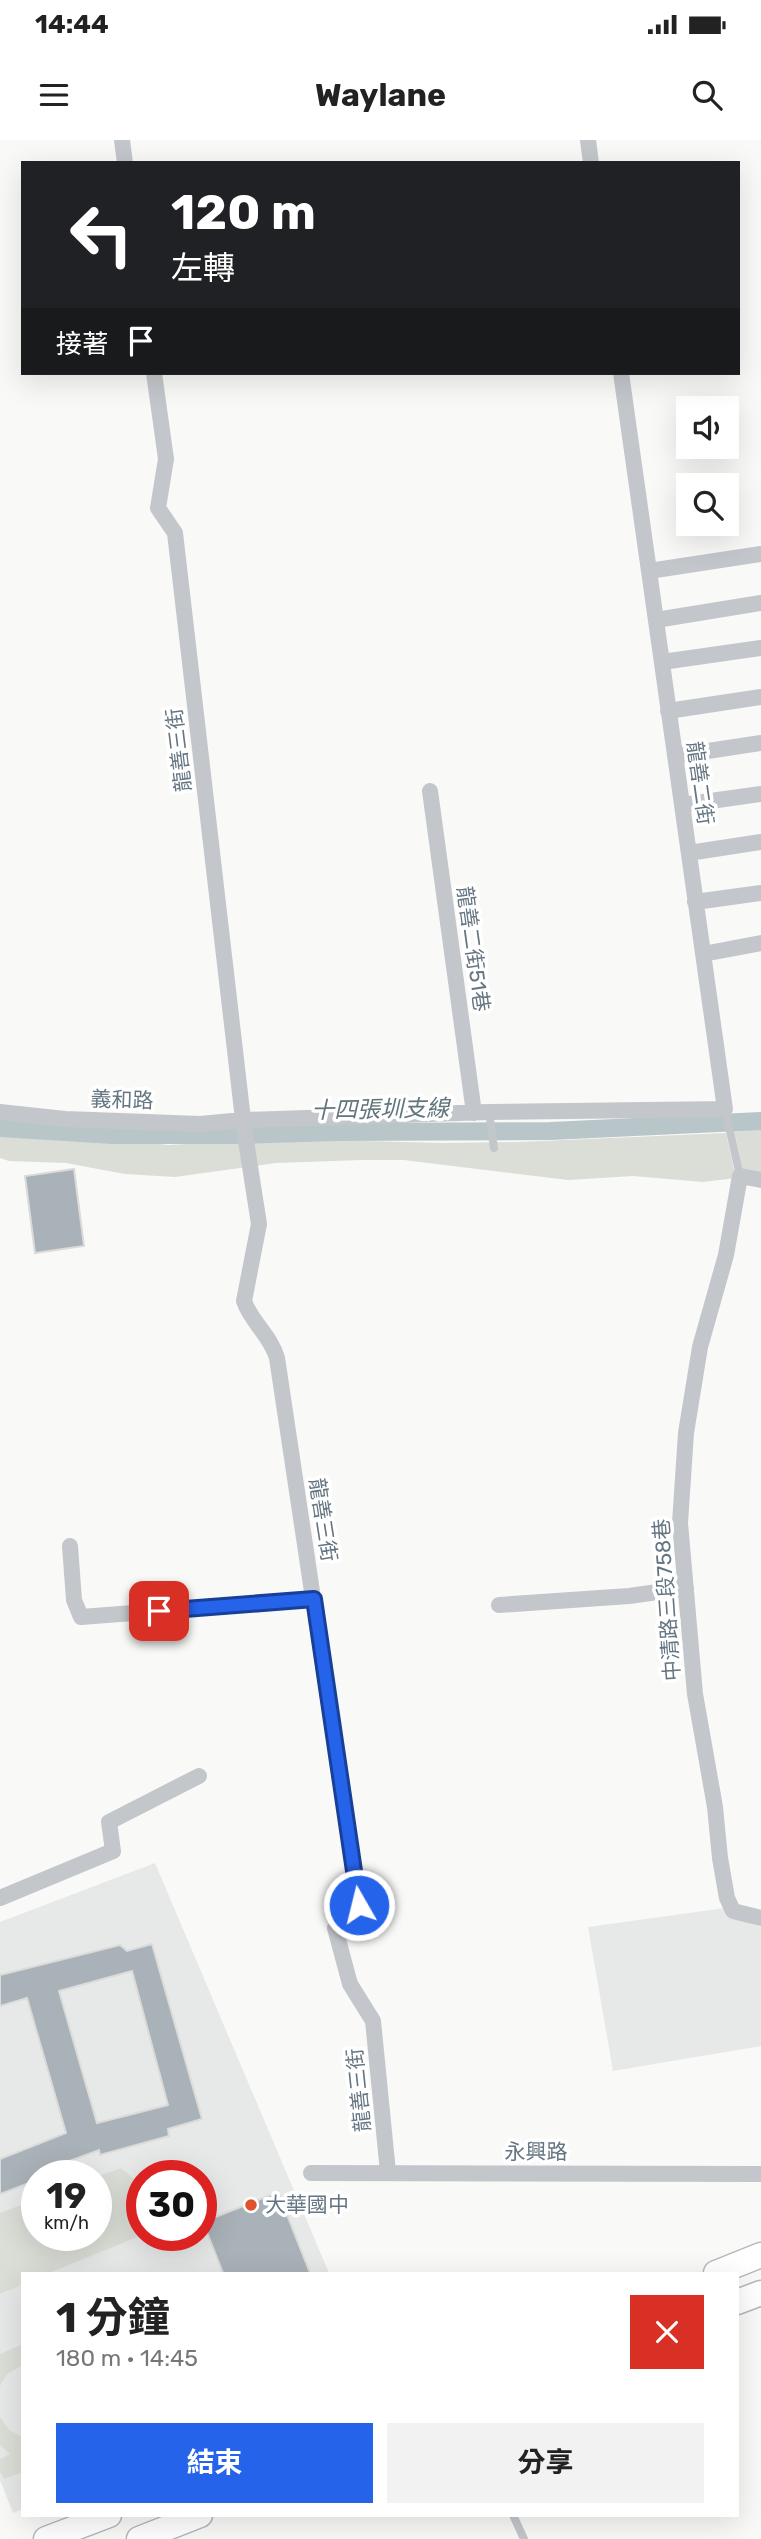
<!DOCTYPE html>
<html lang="zh-TW">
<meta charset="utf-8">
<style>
:root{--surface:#fff;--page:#f2f2f2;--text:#222;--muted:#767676;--accent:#2563eb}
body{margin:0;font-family:Rubik,"Noto Sans TC",sans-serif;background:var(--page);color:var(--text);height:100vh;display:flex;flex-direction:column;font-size:26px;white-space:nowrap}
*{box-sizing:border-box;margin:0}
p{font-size:23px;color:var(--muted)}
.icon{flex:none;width:38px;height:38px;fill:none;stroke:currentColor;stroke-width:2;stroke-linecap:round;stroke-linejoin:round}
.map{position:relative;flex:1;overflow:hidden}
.drawer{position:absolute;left:21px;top:2132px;width:718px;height:245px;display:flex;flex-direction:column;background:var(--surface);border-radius:0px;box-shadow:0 7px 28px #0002}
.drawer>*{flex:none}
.top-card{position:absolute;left:21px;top:21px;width:719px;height:214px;border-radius:0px;box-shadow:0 7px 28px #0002;background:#202124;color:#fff;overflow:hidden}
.controls{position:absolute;left:676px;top:256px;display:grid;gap:14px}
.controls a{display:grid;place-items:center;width:63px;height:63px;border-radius:0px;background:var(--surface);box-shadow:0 7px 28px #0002;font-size:35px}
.speed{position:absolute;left:21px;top:2020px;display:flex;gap:14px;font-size:35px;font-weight:700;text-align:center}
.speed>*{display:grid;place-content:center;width:91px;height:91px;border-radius:50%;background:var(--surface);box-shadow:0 7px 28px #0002;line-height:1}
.speed small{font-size:18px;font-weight:400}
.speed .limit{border:10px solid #d22;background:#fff;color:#111}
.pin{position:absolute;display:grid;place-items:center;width:60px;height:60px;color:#fff;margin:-30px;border-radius:14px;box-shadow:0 4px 10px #0006}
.me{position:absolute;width:77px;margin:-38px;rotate:352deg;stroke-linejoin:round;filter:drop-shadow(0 0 5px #0008)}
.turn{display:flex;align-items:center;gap:24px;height:147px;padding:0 35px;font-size:32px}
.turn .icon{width:91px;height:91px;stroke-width:2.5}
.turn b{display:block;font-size:49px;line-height:60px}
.then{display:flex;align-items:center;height:66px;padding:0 35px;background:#0003;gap:14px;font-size:26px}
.round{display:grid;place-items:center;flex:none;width:74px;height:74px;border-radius:0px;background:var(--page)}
.summary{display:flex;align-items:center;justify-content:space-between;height:119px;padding:0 35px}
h1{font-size:42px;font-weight:700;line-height:52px}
.primary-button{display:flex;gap:14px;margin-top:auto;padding:14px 35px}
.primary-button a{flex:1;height:80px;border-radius:0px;background:var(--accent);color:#fff;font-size:28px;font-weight:700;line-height:80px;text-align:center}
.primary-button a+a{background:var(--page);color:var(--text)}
.status{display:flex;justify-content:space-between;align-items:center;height:49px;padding:0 35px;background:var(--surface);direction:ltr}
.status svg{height:19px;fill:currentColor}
header{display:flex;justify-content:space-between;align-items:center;height:91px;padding:0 35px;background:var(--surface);font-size:32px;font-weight:700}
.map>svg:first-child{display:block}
.built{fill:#e7e8e8;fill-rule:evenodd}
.green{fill:#daded6}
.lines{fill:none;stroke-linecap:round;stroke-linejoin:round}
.canal{stroke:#b8c6c9;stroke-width:18}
.building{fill:#a9b2b8;stroke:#dbdbd9;stroke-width:2;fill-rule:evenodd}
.primary-casing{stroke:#b4b9bd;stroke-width:27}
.lane{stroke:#c3c7cb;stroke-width:8}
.street{stroke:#c3c7cb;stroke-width:16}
.primary{stroke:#fff;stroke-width:24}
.route-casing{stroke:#184099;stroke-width:18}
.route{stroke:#2563eb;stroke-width:12}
.poi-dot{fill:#e2512e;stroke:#fff;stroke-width:2.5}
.labels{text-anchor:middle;stroke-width:7;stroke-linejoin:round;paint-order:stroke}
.street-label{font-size:21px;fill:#657682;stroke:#fff}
.poi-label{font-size:21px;fill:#657682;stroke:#fff;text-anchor:start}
.water-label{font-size:23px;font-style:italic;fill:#60767c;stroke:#fff}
</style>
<div class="status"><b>14:44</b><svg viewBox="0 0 49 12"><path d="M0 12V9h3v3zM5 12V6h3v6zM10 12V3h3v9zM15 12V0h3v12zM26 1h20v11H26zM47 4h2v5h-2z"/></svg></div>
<header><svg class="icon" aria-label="menu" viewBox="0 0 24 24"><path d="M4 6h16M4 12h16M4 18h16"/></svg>Waylane<svg class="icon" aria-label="search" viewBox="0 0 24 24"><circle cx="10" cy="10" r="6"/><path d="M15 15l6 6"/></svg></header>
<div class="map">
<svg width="761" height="2399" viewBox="0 0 761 2399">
<rect width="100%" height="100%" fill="#f9f9f7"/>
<path class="built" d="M155 1723 329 2133H23V2369L13 2373 0 2340V1782ZM37 2035H96V2095H37ZM142 2035H201V2095H142Z
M725 1768 735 1778 761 1787V1906L613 1931 588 1787Z"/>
<path class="green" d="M734 990H761V1035L743 1032Z
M0 993 120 999 168 1005 284 999 444 1003 519 1002 726 993 736 1038 703 1042 633 1036 568 1040 404 1020H361L276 1023 175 1037 125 1034 66 1023 9 1021 0 1018Z
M121 2028 142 2046V2095L49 2133H23V2144L0 2154V2073L37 2059V2095H96V2037Z
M23 2204V2225L7 2234 0 2246V2214Z
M0 2277 9 2290 23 2297V2332L4 2339 0 2332V2319L10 2314 0 2305Z"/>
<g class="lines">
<path class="canal" d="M0 988 113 995H241L336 992 551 991 761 981"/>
</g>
<path class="building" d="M74 1029 84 1106 35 1113 25 1036Z
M152 1804 202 1979 168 1989 169 1996 100 2015 99 2010 64 2023V2029L49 2035H37V2040L0 2054V2019L66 1993 27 1858 0 1866V1835L120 1805 127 1811ZM132 1831 168 1965 97 1983 59 1851Z
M278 2052 310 2133H223L203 2082Z"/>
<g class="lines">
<defs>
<path id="primary" d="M716 2133 761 2115
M737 2162 761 2153
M46 2399 109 2375
M139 2399 200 2375"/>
</defs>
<use href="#primary" class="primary-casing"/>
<path class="lane" d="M725 969 740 1036
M489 972 494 1008
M513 2375 524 2399"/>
<path class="street" d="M122 0 125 23
M588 0 591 23
M154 233 166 319 158 368 175 393 244 988 259 1084 244 1161C251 1182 271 1196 277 1218L359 1765 335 1788 350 1844 373 1881 388 2032
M649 431 761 414
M656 480 761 463
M662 522 761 508
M668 571 761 557
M675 616 761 603
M430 651 474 973
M682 665 761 654
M689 713 761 702
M695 762 761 753
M703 814 761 803
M0 972 65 979 200 984 243 980 489 972 725 969 621 233
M761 1040 740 1036 726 1115 700 1207 686 1293 680 1383 695 1554 715 1667 720 1718 727 1758 733 1771 761 1778
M70 1406 74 1460 81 1477 314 1459
M499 1465 629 1456 686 1448
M0 1758 113 1711 109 1682 199 1636
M311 2033 761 2034"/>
<use href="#primary" class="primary"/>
</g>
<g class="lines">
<defs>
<path id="route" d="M159 1471 314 1459 359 1765"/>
</defs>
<use href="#route" class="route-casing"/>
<use href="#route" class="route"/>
</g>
<circle class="poi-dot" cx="251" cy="2065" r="7"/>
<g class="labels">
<g class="street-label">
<text transform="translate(179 610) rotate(-97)" y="7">龍善三街</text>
<text transform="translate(700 643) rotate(82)" y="7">龍善二街</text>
<text transform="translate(473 809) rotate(82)" y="7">龍善二街51巷</text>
<text transform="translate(122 960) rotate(2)" y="7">義和路</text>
<text transform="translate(323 1380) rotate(81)" y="7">龍善三街</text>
<text transform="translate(667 1460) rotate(-94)" y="7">中清路三段758巷</text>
<text transform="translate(359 1950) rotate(-96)" y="7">龍善三街</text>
<text x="536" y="2019">永興路</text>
</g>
<g class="poi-label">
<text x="265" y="2072">大華國中</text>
</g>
<g class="water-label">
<text transform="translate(380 969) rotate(-1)" y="8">十四張圳支線</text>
</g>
</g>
</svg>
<div class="controls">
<a><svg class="icon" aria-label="sound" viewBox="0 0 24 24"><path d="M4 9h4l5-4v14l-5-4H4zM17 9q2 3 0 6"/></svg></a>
<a><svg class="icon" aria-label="search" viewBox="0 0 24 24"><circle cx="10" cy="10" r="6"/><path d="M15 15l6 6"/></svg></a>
</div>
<div class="speed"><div>19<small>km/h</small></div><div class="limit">30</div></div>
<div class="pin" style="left:159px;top:1471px;background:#d93025"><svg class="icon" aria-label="arrive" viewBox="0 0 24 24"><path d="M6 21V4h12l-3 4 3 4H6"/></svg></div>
<svg class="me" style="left:359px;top:1765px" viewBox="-20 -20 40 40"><circle r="17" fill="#2563eb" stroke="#fff" stroke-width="3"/><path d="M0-11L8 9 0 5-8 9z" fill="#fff"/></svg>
<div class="top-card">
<div class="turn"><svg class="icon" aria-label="left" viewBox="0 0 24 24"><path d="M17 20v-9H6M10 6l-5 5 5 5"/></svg><div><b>120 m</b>左轉</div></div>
<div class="then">接著<svg class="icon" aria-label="arrive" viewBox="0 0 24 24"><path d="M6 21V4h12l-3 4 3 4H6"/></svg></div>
</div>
<section class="drawer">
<div class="summary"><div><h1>1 分鐘</h1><p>180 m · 14:45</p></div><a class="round" style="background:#d93025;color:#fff"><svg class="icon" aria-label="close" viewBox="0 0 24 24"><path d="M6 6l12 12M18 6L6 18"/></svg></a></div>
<div class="primary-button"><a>結束</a><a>分享</a></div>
</section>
</div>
